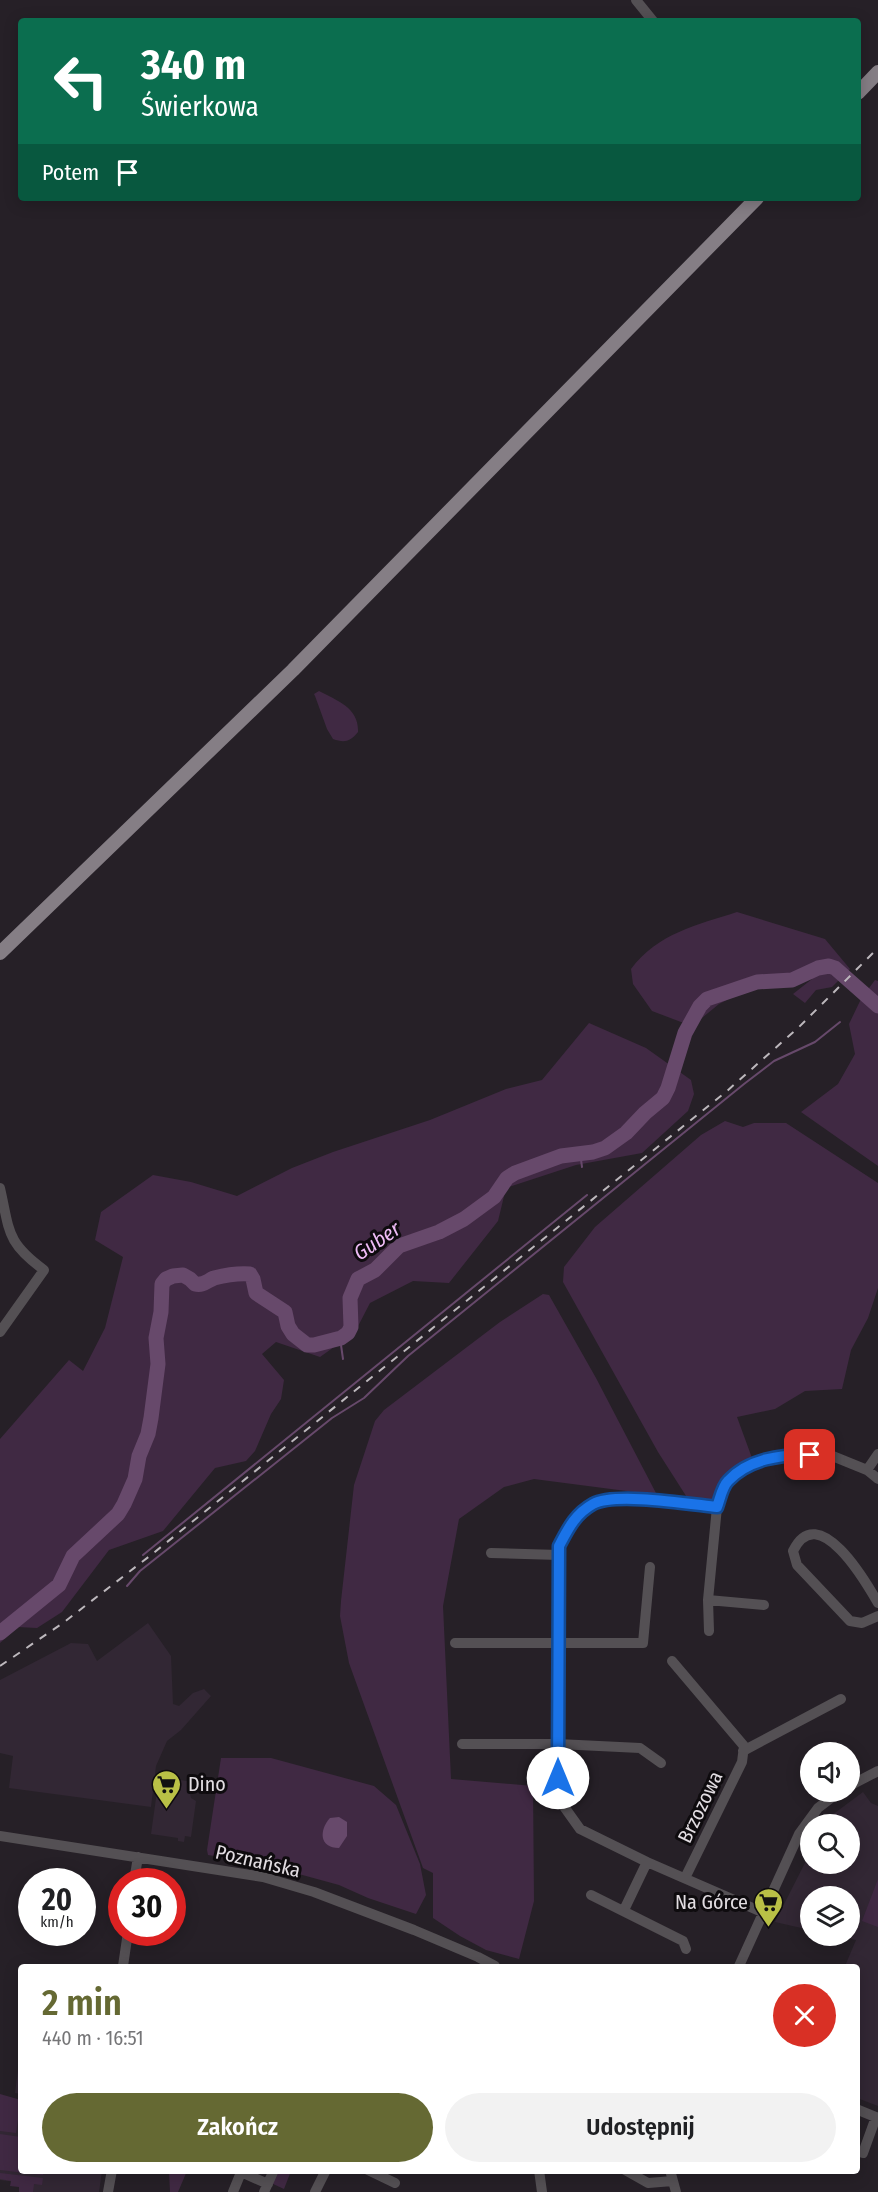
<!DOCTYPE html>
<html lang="pl">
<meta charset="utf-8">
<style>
:root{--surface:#fff;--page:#f2f2f2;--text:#202124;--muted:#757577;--accent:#656933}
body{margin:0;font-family:"Fira Sans Condensed",sans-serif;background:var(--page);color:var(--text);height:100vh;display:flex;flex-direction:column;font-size:22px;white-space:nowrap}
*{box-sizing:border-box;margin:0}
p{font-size:20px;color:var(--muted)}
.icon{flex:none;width:33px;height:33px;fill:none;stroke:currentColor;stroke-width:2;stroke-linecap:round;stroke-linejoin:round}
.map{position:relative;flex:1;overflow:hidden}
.sheet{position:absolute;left:18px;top:1964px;width:842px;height:210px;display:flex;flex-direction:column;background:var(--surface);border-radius:6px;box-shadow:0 3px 15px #0003}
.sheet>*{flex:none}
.top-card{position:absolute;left:18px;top:18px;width:843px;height:183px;border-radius:6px;box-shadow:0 3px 15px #0003;background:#0b6e4f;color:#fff;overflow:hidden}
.tools{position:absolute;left:800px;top:1742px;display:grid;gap:12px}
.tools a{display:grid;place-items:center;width:60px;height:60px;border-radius:50%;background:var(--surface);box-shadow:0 3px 15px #0003;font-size:30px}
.speed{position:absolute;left:18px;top:1868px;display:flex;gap:12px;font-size:30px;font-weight:700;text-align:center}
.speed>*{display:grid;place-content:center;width:78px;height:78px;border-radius:50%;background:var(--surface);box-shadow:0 3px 15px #0003;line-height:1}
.speed small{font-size:15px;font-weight:400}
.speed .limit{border:9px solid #d22;background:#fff;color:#111}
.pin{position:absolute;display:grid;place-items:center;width:51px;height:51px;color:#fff;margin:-26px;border-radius:12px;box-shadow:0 3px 9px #0006}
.me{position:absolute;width:66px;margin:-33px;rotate:0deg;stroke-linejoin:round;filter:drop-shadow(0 0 4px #0008)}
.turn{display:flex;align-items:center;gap:21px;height:126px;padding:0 24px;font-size:27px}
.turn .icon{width:78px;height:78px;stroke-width:2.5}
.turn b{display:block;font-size:42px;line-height:51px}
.then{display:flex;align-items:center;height:57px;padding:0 24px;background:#0003;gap:12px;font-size:22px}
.round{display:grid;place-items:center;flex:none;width:63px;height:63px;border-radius:32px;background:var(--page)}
.headline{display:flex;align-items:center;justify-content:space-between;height:102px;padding:0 24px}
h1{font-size:36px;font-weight:600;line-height:45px;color:var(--accent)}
.cta{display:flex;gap:12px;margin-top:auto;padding:12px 24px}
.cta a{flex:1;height:69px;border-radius:36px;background:var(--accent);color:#fff;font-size:24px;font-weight:600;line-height:69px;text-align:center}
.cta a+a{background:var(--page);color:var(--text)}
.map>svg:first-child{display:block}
.built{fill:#322734}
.green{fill:#402943}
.water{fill:#67496b}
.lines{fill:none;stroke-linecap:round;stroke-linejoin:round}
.stream{stroke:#67496b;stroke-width:2}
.river{stroke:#67496b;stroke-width:15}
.minor{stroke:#545054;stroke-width:10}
.major{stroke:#857e85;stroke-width:14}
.rail{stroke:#bdb8bd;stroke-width:2;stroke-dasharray:8 8;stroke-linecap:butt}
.route-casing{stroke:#114b97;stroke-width:15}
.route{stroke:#1a73e8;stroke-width:10}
.labels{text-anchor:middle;stroke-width:6;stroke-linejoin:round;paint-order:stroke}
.poi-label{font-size:20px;fill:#e2dde2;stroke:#0e0b0e;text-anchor:start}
.street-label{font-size:20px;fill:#e2dde2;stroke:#0e0b0e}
.water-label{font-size:21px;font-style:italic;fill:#eebbf5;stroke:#0e0b0e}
</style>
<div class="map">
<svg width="878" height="2192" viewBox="0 0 878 2192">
<rect width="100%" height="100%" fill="#262027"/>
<path class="built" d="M148 1623 171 1656 173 1704 179 1706 193 1693 204 1689 211 1696 181 1730 167 1741 156 1766 151 1807 9 1788 13 1756 0 1753V1680L71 1643 88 1644 97 1661Z
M159 1777 187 1781 191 1798 196 1801 191 1837 185 1836 184 1842 178 1841V1838L151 1834Z
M863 1792 871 1803 878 1806V2106L857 2098 856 1966H845L856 1940 834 1935H849V1896H810V1930L775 1922 810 1853V1863H849V1824H825L828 1818Z
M21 2047V2094L15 2093Z
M0 2097 21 2100V2170L102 2171 99 2192H23L24 2183 0 2180Z"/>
<path class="green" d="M319 691C338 701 359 708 358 732 350 742 344 743 333 739L327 729 315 696 314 694Z
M737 912 825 939 850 969 832 987 816 990 805 1003 793 994 812 979 762 982 719 1004 697 1022H681L652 1011 633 984 631 969C658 933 697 925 737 912Z
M875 980 878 981V1166L801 1112 838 1084 855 1054 849 1024 861 999Z
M589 1023 646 1048 691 1080 694 1094 688 1111 642 1153 576 1165 506 1188 498 1221 449 1283 413 1281 370 1303 355 1332 320 1357 276 1342 262 1354 284 1380 281 1399 271 1414 255 1451 246 1461 215 1468 163 1531 109 1550 62 1612 37 1628 18 1627 0 1643V1439L69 1360 83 1371 105 1328 123 1257 95 1240 101 1212 153 1175 191 1182 237 1196 292 1168 333 1152 430 1120 506 1089 542 1080Z
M725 1121 743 1127 754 1123H786L878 1183V1288L868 1318 851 1350 842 1389 805 1391 775 1409 737 1417 752 1458 714 1503 688 1499 658 1452 563 1282 564 1267 595 1227 701 1135Z
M543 1294 549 1295 596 1378 657 1495 534 1479 504 1487 459 1519 443 1606 451 1779 533 1786 534 1901 519 1959 486 1950 460 1936 433 1918V1873L423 1868 349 1663 340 1616 341 1601 354 1485 375 1421 384 1410 500 1322Z
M221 1758H271L374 1786 396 1805 420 1864 426 1895 416 1914 368 1898 339 1885 255 1862 208 1855 207 1850Z
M878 1879V1927L862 1921Z
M0 2094 21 2100 16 2133 0 2131Z
M0 2134 21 2137V2170L44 2171 43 2175 0 2170Z
M169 2171H187L178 2192H170Z
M276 2171H291L284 2189 271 2183Z
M0 2173 43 2178 42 2185 34 2184 33 2192H19V2187L10 2186 11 2181 0 2179Z"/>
<path class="water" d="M339 1817 347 1822V1836L339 1848C319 1848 319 1830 330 1818Z"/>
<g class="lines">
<path class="stream" d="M580 1152 582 1167
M340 1338 343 1359
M143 1555 587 1195
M127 1586 140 1571 332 1418 364 1398 408 1356 744 1084 774 1061 815 1042 840 1022
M13 1623 15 1626"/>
<path class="river" d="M0 1633 59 1585 73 1556 118 1514 124 1504 135 1479 139 1456 148 1434 151 1418 158 1364 156 1338 161 1312 162 1284 166 1279 173 1276 183 1275 190 1279 195 1284C203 1286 207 1281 214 1278 226 1275 238 1273 250 1274L253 1279 256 1293 285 1312 288 1326 293 1334 307 1345H314L341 1338 348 1333 351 1327 350 1298 358 1279 375 1270 399 1246 439 1232 464 1219 494 1197 507 1178 515 1173 561 1156 593 1152 605 1148 626 1133 645 1113 663 1098 668 1088 685 1033 700 1006 707 999 757 982 792 980 818 968 829 966 835 968 878 1006"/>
<path class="minor" d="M636 0 653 21
M0 1188C10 1232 6 1242 44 1270L0 1332
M867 1470 878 1454
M717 1507 623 1499 594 1503 573 1520 559 1547 558 1778 565 1808 580 1829 647 1862 764 1913
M491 1553 559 1555
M708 1600 764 1605
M878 1603C866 1582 818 1499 793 1551L797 1565 850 1621 862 1623 878 1616
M709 1631 708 1600 717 1507 727 1482 754 1463 790 1454 830 1455 867 1470 878 1479
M455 1643H643L650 1567
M672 1661 744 1746 742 1762 685 1878
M462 1744H558L640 1748 661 1763
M743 1751 841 1699
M849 1786 878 1771
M0 1836 263 1877 314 1892 414 1930 478 1957 495 1966
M134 1881 138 1857
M591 1895 683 1941 686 1949
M624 1910 647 1862
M123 1966 128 1932
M739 1966 799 1834 818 1808 840 1791
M856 2109 878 2118
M856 2151 863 2153 876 2117
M368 2170 395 2183
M539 2170 542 2192
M625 2170 648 2183 673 2181
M670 2170 676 2192
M241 2172 268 2184
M108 2192 112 2170
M233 2192 242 2170
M264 2192 274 2170
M315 2192 326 2170"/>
<path class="major" d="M858 93 878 72
M0 953 293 670 757 198"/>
<path class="rail" d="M0 1666 63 1623 151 1555 727 1091 799 1027 878 948"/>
</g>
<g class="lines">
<defs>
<path id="route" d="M558 1778 559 1546C568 1529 575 1514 593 1504 615 1492 689 1504 717 1507 720 1499 722 1487 728 1481 748 1459 782 1454 810 1455"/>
</defs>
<use href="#route" class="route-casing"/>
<use href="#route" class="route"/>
</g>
<defs>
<symbol id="supermarket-pin" viewBox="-11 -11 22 30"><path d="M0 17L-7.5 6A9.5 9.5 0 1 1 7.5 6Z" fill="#b9c046" stroke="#0e0b0e"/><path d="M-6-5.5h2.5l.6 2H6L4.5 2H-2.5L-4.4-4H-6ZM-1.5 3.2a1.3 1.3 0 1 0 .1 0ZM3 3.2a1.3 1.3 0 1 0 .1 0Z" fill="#111"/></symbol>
</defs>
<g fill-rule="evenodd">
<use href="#supermarket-pin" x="150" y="1768" width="33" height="45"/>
<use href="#supermarket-pin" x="752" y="1886" width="33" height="45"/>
</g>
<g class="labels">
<g class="poi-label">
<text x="188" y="1791">Dino</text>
<text x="748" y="1909" text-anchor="end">Na Górce</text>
</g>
<g class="street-label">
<text transform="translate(700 1807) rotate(-64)" y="7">Brzozowa</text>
<text transform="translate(258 1861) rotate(13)" y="7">Poznańska</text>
</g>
<g class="water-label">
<text transform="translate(377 1241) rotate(-34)" y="7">Guber</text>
</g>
</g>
</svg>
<div class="tools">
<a><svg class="icon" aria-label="sound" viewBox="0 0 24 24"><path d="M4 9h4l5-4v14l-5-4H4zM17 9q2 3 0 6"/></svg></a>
<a><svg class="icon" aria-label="search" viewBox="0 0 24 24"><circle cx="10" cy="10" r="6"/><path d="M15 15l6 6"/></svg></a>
<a><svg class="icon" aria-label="layers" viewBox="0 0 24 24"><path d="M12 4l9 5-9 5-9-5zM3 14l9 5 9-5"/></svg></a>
</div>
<div class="speed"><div>20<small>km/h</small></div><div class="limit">30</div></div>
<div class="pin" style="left:810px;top:1455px;background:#d93025"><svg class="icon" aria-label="arrive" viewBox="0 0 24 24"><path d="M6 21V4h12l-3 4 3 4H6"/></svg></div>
<svg class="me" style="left:558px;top:1778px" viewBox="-20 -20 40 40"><circle r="19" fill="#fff"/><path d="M0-13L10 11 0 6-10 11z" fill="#1a73e8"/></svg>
<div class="top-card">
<div class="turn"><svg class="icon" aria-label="left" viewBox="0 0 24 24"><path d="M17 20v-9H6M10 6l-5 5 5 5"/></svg><div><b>340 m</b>Świerkowa</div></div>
<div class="then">Potem<svg class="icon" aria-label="arrive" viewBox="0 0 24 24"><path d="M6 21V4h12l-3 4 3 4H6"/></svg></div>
</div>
<section class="sheet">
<div class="headline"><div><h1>2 min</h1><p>440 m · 16:51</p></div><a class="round" style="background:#d93025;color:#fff"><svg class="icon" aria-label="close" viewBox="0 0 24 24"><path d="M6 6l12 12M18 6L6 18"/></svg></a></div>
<div class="cta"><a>Zakończ</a><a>Udostępnij</a></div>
</section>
</div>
